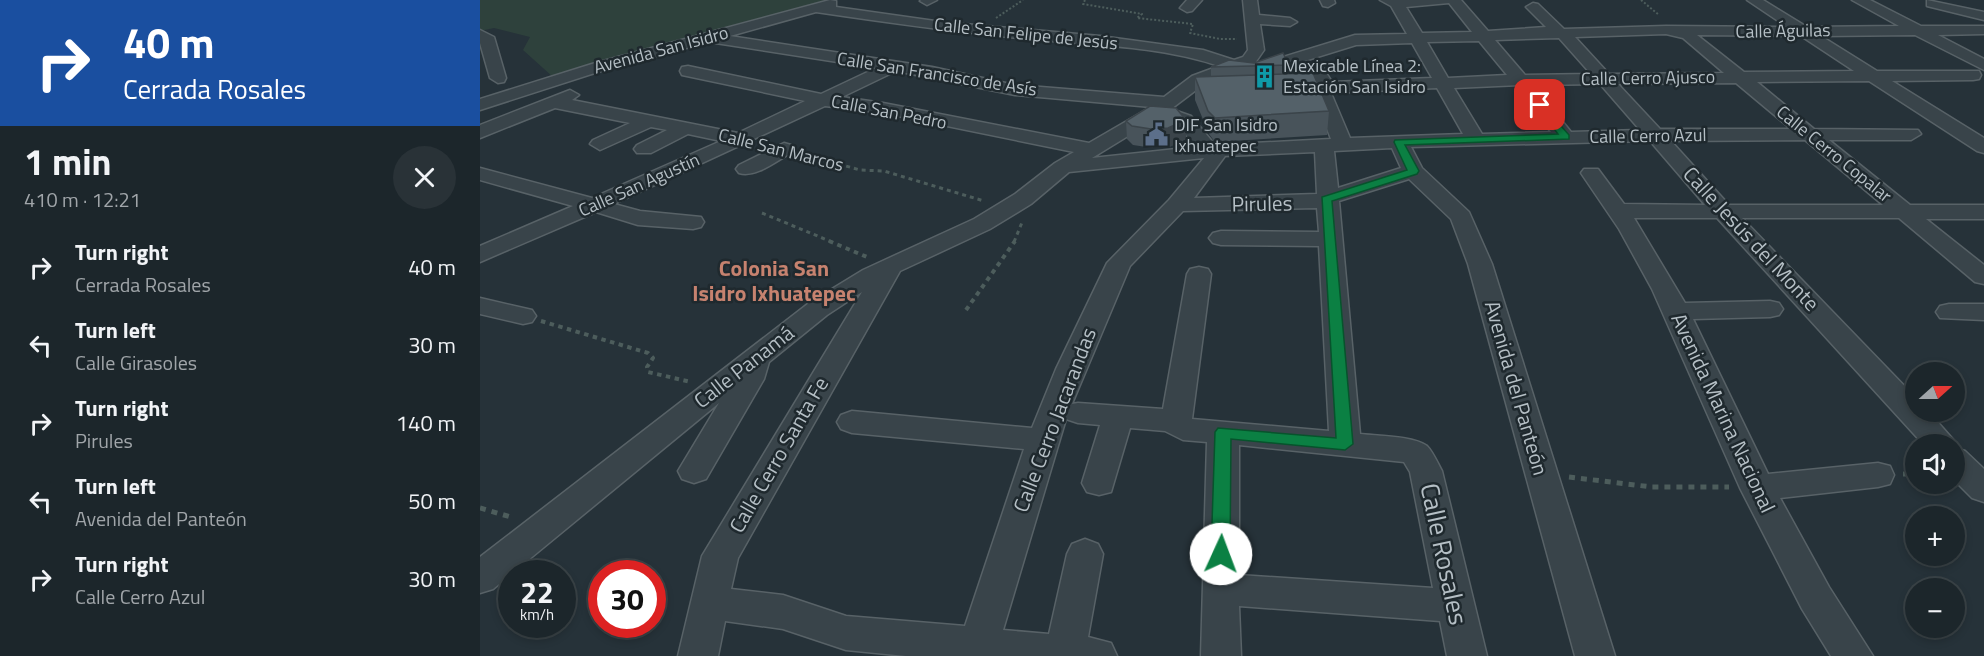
<!DOCTYPE html>
<meta charset="utf-8">
<style>
:root{--surface:#1c262b;--page:#293237;--text:#f1f3f6;--muted:#a0a5a9;--line:#3a4347}
body{margin:0;font-family:"Titillium Web",sans-serif;background:var(--page);color:var(--text);height:100vh;display:flex;flex-direction:column;font-size:22px;white-space:nowrap}
*{box-sizing:border-box;margin:0}
p{font-size:20px;color:var(--muted)}
.icon{flex:none;width:33px;height:33px;fill:none;stroke:currentColor;stroke-width:2;stroke-linecap:round;stroke-linejoin:round}
.map{position:relative;flex:1;overflow:hidden}
.sheet{display:flex;flex-direction:column;background:var(--surface);width:480px}
.sheet>*{flex:none}
.top-card{background:#1a4fa0;color:#fff;overflow:hidden}
.needle{width:39px;rotate:69deg}
.fabs{position:absolute;left:1425px;top:362px;display:grid;gap:12px}
.fabs a{display:grid;place-items:center;width:60px;height:60px;border-radius:50%;background:var(--surface);box-shadow:0 3px 9px #0003,0 0 0 2px var(--line);font-size:30px}
.speed{position:absolute;left:18px;top:560px;display:flex;gap:12px;font-size:30px;font-weight:700;text-align:center}
.speed>*{display:grid;place-content:center;width:78px;height:78px;border-radius:50%;background:var(--surface);box-shadow:0 3px 9px #0003,0 0 0 2px var(--line);line-height:1}
.speed small{font-size:15px;font-weight:400}
.speed .limit{border:9px solid #d22;background:#fff;color:#111}
.pin{position:absolute;display:grid;place-items:center;width:51px;height:51px;color:#fff;margin:-26px;border-radius:12px;box-shadow:0 3px 9px #0006}
.me{position:absolute;width:66px;margin:-33px;rotate:2deg;stroke-linejoin:round;filter:drop-shadow(0 0 4px #0008)}
.turn{display:flex;align-items:center;gap:21px;height:126px;padding:0 24px;font-size:27px}
.turn .icon{width:78px;height:78px;stroke-width:2.5}
.turn b{display:block;font-size:42px;line-height:51px}
.round{display:grid;place-items:center;flex:none;width:63px;height:63px;border-radius:32px;background:var(--page)}
.headline{display:flex;align-items:center;justify-content:space-between;height:102px;padding:0 24px}
h1{font-size:36px;font-weight:700;line-height:45px}
ul{padding:0;list-style:none}
li{display:flex;align-items:center;gap:18px;height:78px;padding:0 24px}
li div{flex:1}
li b{display:block;font-size:22px}
li em{font-style:normal}
main{display:flex;flex:1;min-height:0}
.map>svg:first-child{display:block}
.green{fill:#2e413c}
.lines{fill:none;stroke-linecap:round;stroke-linejoin:round}
.minor-casing{stroke:#586267;stroke-width:3}
.path-far3{stroke:#4d5d5c;stroke-width:2;stroke-dasharray:2 2;stroke-linecap:butt}
.path-far2{stroke:#4d5d5c;stroke-width:3;stroke-dasharray:4 4;stroke-linecap:butt}
.path-far1{stroke:#4d5d5c;stroke-width:4;stroke-dasharray:4.5 4.5;stroke-linecap:butt}
.path{stroke:#4d5d5c;stroke-width:5;stroke-dasharray:6 6;stroke-linecap:butt}
.minor{fill:#39444a;fill-rule:evenodd}
.wall{fill:#48535a}
.shaded-wall{fill:#3b444a}
.building{fill:#546169;stroke:#3b444a;stroke-width:1.5}
.route{fill:#0b8043;stroke:#07532c;stroke-width:1.5}
.labels{text-anchor:middle;stroke-width:5;stroke-linejoin:round;paint-order:stroke}
.far-street-label{font-size:18px;fill:#b5bfc5;stroke:#1f292e}
.far-poi-label{font-size:18px;fill:#b5bfc5;stroke:#1f292e;text-anchor:start}
.street-label{font-size:21px;fill:#b5bfc5;stroke:#1f292e}
.neighbourhood-label{font-size:22px;font-weight:bold;fill:#c6826f;stroke:#1f292e}
.near-street-label{font-size:26px;fill:#b5bfc5;stroke:#1f292e}
</style>
<main>
<section class="sheet">
<div class="top-card">
<div class="turn"><svg class="icon" aria-label="right" viewBox="0 0 24 24"><path d="M7 20v-9h11M14 6l5 5-5 5"/></svg><div><b>40 m</b>Cerrada Rosales</div></div>
</div>
<div class="headline"><div><h1>1 min</h1><p>410 m · 12:21</p></div><a class="round"><svg class="icon" aria-label="close" viewBox="0 0 24 24"><path d="M6 6l12 12M18 6L6 18"/></svg></a></div>
<ul>
<li><svg class="icon" aria-label="right" viewBox="0 0 24 24"><path d="M7 20v-9h11M14 6l5 5-5 5"/></svg><div><b>Turn right</b><p>Cerrada Rosales</p></div><em>40 m</em></li>
<li><svg class="icon" aria-label="left" viewBox="0 0 24 24"><path d="M17 20v-9H6M10 6l-5 5 5 5"/></svg><div><b>Turn left</b><p>Calle Girasoles</p></div><em>30 m</em></li>
<li><svg class="icon" aria-label="right" viewBox="0 0 24 24"><path d="M7 20v-9h11M14 6l5 5-5 5"/></svg><div><b>Turn right</b><p>Pirules</p></div><em>140 m</em></li>
<li><svg class="icon" aria-label="left" viewBox="0 0 24 24"><path d="M17 20v-9H6M10 6l-5 5 5 5"/></svg><div><b>Turn left</b><p>Avenida del Panteón</p></div><em>50 m</em></li>
<li><svg class="icon" aria-label="right" viewBox="0 0 24 24"><path d="M7 20v-9h11M14 6l5 5-5 5"/></svg><div><b>Turn right</b><p>Calle Cerro Azul</p></div><em>30 m</em></li>
</ul>
</section>
<div class="map">
<svg width="1504" height="656" viewBox="0 0 1504 656">
<rect width="100%" height="100%" fill="#263239"/>
<path class="green" d="M0 0H355L73 77 43 50 50 37 14 28 0 31Z"/>
<g class="lines">
<defs>
<path id="minor" d="M350 0 356 1V7L462 22 620 36 723 50 754 60 763 57 768 50 763 0H777L779 15 810 18 817 22 810 26 780 24 784 50 775 63 724 84 691 109 711 116 735 145 851 139 833 93 803 94 794 89 803 84 834 83 829 72 831 68H843L852 82 952 78 932 43 876 45 773 77 765 72 767 68 875 35 927 34 911 6 900 0H981L1008 31 1066 27 1046 7 1053 3 1058 4 1084 29 1186 26 1307 27 1267 0H1283L1327 27 1419 26 1372 0H1390L1441 26H1504V34L1458 35 1504 59V70L1435 35 1341 36 1397 71H1499L1501 75 1499 79 1493 80 1412 81 1504 138V153L1497 151 1389 81 1277 82 1334 129 1438 130 1441 134 1431 140H1349L1430 205H1504V219H1446L1504 265V284L1495 282 1419 218H1262L1436 398V411H1448L1477 444 1475 448 1485 451 1504 469V502L1492 498 1474 480V444H1443L1237 218H1154L1205 303 1290 301 1299 303 1303 309 1299 315 1290 317 1213 319 1288 474 1398 463 1410 466 1414 475 1410 484 1398 487 1300 498 1349 587 1393 656H1351L1322 609 1260 488 1172 289 1139 229 1101 173 1104 169H1118L1144 204 1225 205 1170 141 931 147 942 168 989 212 1012 264 1135 656H1095L988 264 971 219 929 179 859 201 880 434C897 436 934 436 947 446 953 452 958 464 962 471L1007 656H967L960 621 759 606 761 656H721L727 442 703 440 685 431 650 428 631 492 619 495 607 492 602 483 620 425 598 423 586 419 523 630 569 634 587 554 592 544 605 539 618 544 623 554 608 637 631 643 637 656H426L366 650 303 629 245 621 238 656H198L222 556 382 292 347 315 289 362 284 379 226 479 214 483 202 479 198 471 239 403 13 589 0 593V557L329 303 383 270 494 219 535 194 575 163 594 152 403 113 345 106 134 204 160 211 221 217 224 222 221 227 213 229 158 225 116 212 0 262V246L93 206 0 180V168L112 198 241 141 208 134 171 153H157L154 149 157 145 187 130 171 127 120 150 110 144 113 140 150 123 75 108 0 138V125L90 90 99 95 92 100 258 133 325 101 202 75 200 71 202 67 208 66 341 94 396 68 229 42 124 70 0 110V99L112 64ZM969 3 992 32 942 33 926 7ZM336 12C410 23 484 33 559 40 616 45 685 47 739 66L712 76 684 97 535 85 452 67 250 36ZM1186 34 1203 38 1244 73 1129 74 1095 37ZM1217 35 1321 36 1374 71 1264 72ZM1079 38 1111 74 1045 75 1015 40ZM999 41 1027 75 968 78 947 42ZM416 71 535 95 671 107 609 143 403 103 362 97ZM1256 83 1311 129H1180L1138 84ZM1120 84 1160 130 1091 132 1053 85ZM1040 85H1043L1039 89 1071 132 1002 134 974 88ZM957 88 983 134 870 138 851 93ZM679 117 698 124 715 147 612 158ZM1325 140 1403 205H1249L1191 141ZM912 148 921 168 858 188 854 151ZM835 152 837 194 714 198 745 156ZM724 158 689 200 627 263 576 369 552 428 372 411 361 415 357 422 361 429 372 433 544 449 485 626 366 616 303 595 251 589 258 558 420 271 510 229 551 204 589 172ZM837 208 839 232 741 231 733 233 729 238 733 243 741 245 839 246 849 431 712 419 731 274 728 269 719 267 710 269 707 274 683 409 598 403 592 404 650 266 703 211ZM759 445 924 462 930 472 953 588 759 575Z
M457 0 447 5 440 1 441 0Z
M707 0H722L712 11 707 12 700 8Z
M840 0H854L855 3 848 7 843 6Z
M1447 0 1504 12V20L1447 6Z
M0 30 14 37 26 78 24 82 18 83 10 78 0 43Z
M304 143 311 145 314 149 311 153C296 161 276 178 259 173L256 169 259 165Z
M0 298 52 310 56 316 52 322 43 324 0 314Z
M1469 304H1504V320L1460 318 1456 312 1460 306Z"/>
</defs>
<use href="#minor" class="minor-casing"/>
<path class="path-far3" d="M605 0 603 4 662 14 657 18 713 24 710 33 740 39H757
M1161 0 1179 15
M516 18 543 0"/>
<path class="path-far2" d="M320 153 380 170 404 171 504 201
M282 213 352 242
M534 242 543 220"/>
<path class="path-far1" d="M349 241 387 257
M486 310 535 241
M61 321 168 353 173 358 167 367 168 372 211 382"/>
<path class="path" d="M1423 474H1436
M1089 477 1172 487H1249
M0 508 34 518"/>
<use href="#minor" class="minor"/>
</g>
<path class="wall" d="M774 63 809 65V74L849 111 847 135 735 142 729 134 715 100V77H731V67Z
M706 120V139L689 147 673 148 653 145 647 139 646 121Z"/>
<path class="shaded-wall" d="M706 120V139L689 147 673 148 671 129Z"/>
<path class="building" d="M803 53 809 65 731 67 749 60 774 63Z
M833 73 849 111 735 118 728 111 715 77Z
M670 106 696 108 706 120 688 128 671 129 652 126 646 121Z"/>
<path class="route" d="M1060 102 1089 135V139L925 145 939 171 937 174 852 201 873 444 865 450 751 439 750 554 747 559 741 561 734 559 731 554 735 432 738 428 856 438 842 197 927 170 914 142 915 140 1078 134 1056 105Z"/>
<defs>
<symbol id="building-bare" viewBox="-9 -9 18 18"><path d="M-4-6H4V6H1V3H-1V6H-4ZM-2.5-4.3h1.7v1.8h-1.7ZM.8-4.3h1.7v1.8H.8ZM-2.5-1h1.7V.8h-1.7ZM.8-1h1.7V.8H.8Z" fill="#0f9aa8" stroke="#1f292e" stroke-width="2.5" paint-order="stroke"/></symbol>
<symbol id="civic-bare" viewBox="-9 -9 18 18"><path d="M-.6-6.5H3V-4.5H.6V-3L4-1V1h2V6H-6V1h2V-1L-.6-3ZM-1.2 2.5V6h2.4V2.5Z" fill="#5c6f8a" stroke="#1f292e" stroke-width="2.5" paint-order="stroke"/></symbol>
</defs>
<g fill-rule="evenodd">
<use href="#building-bare" x="768" y="60" width="33" height="33"/>
<use href="#civic-bare" x="660" y="118" width="33" height="33"/>
</g>
<g class="labels">
<g class="far-street-label">
<text transform="translate(1303 31) rotate(-1)" y="6">Calle Águilas</text>
<text transform="translate(546 34) rotate(6)" y="6">Calle San Felipe de Jesús</text>
<text transform="translate(181 50) rotate(-15)" y="6">Avenida San Isidro</text>
<text transform="translate(457 74) rotate(9)" y="6">Calle San Francisco de Asís</text>
<text transform="translate(1168 78) rotate(-1)" y="6">Calle Cerro Ajusco</text>
<text transform="translate(409 112) rotate(11)" y="6">Calle San Pedro</text>
<text transform="translate(1168 136) rotate(-1)" y="6">Calle Cerro Azul</text>
<text transform="translate(301 150) rotate(14)" y="6">Calle San Marcos</text>
<text transform="translate(1354 154) rotate(39)" y="6">Calle Cerro Copalar</text>
<text transform="translate(159 185) rotate(-24)" y="6">Calle San Agustín</text>
</g>
<g class="far-poi-label">
<text x="803" y="72">Mexicable Línea 2:<tspan x="803" dy="21">Estación San Isidro</tspan></text>
<text x="694" y="131">DIF San Isidro<tspan x="694" dy="21">Ixhuatepec</tspan></text>
</g>
<g class="street-label">
<text transform="translate(782 204) rotate(-1)" y="7">Pirules</text>
<text transform="translate(1271 239) rotate(47)" y="7">Calle Jesús del Monte</text>
<text transform="translate(264 367) rotate(-38)" y="7">Calle Panamá</text>
<text transform="translate(1036 388) rotate(74)" y="7">Avenida del Panteón</text>
<text transform="translate(1243 413) rotate(65)" y="7">Avenida Marina Nacional</text>
<text transform="translate(575 420) rotate(-69)" y="7">Calle Cerro Jacarandas</text>
<text transform="translate(299 455) rotate(-60)" y="7">Calle Cerro Santa Fe</text>
</g>
<g class="neighbourhood-label">
<text x="294" y="276">Colonia San<tspan x="294" dy="25">Isidro Ixhuatepec</tspan></text>
</g>
<g class="near-street-label">
<text transform="translate(964 554) rotate(78)" y="9">Calle Rosales</text>
</g>
</g>
</svg>
<div class="fabs">
<a><svg class="needle" viewBox="-14 -14 28 28"><path d="M0-13l5 13h-10z" fill="#e53935"/><path d="M0 13l5-13h-10z" fill="#a0a5a9"/></svg></a>
<a><svg class="icon" aria-label="sound" viewBox="0 0 24 24"><path d="M4 9h4l5-4v14l-5-4H4zM17 9q2 3 0 6"/></svg></a>
<a>+</a>
<a>−</a>
</div>
<div class="speed"><div>22<small>km/h</small></div><div class="limit">30</div></div>
<div class="pin" style="left:1060px;top:105px;background:#d93025"><svg class="icon" aria-label="arrive" viewBox="0 0 24 24"><path d="M6 21V4h12l-3 4 3 4H6"/></svg></div>
<svg class="me" style="left:741px;top:554px" viewBox="-20 -20 40 40"><circle r="19" fill="#fff"/><path d="M0-13L10 11 0 6-10 11z" fill="#0b8043"/></svg>
</div>
</main>
